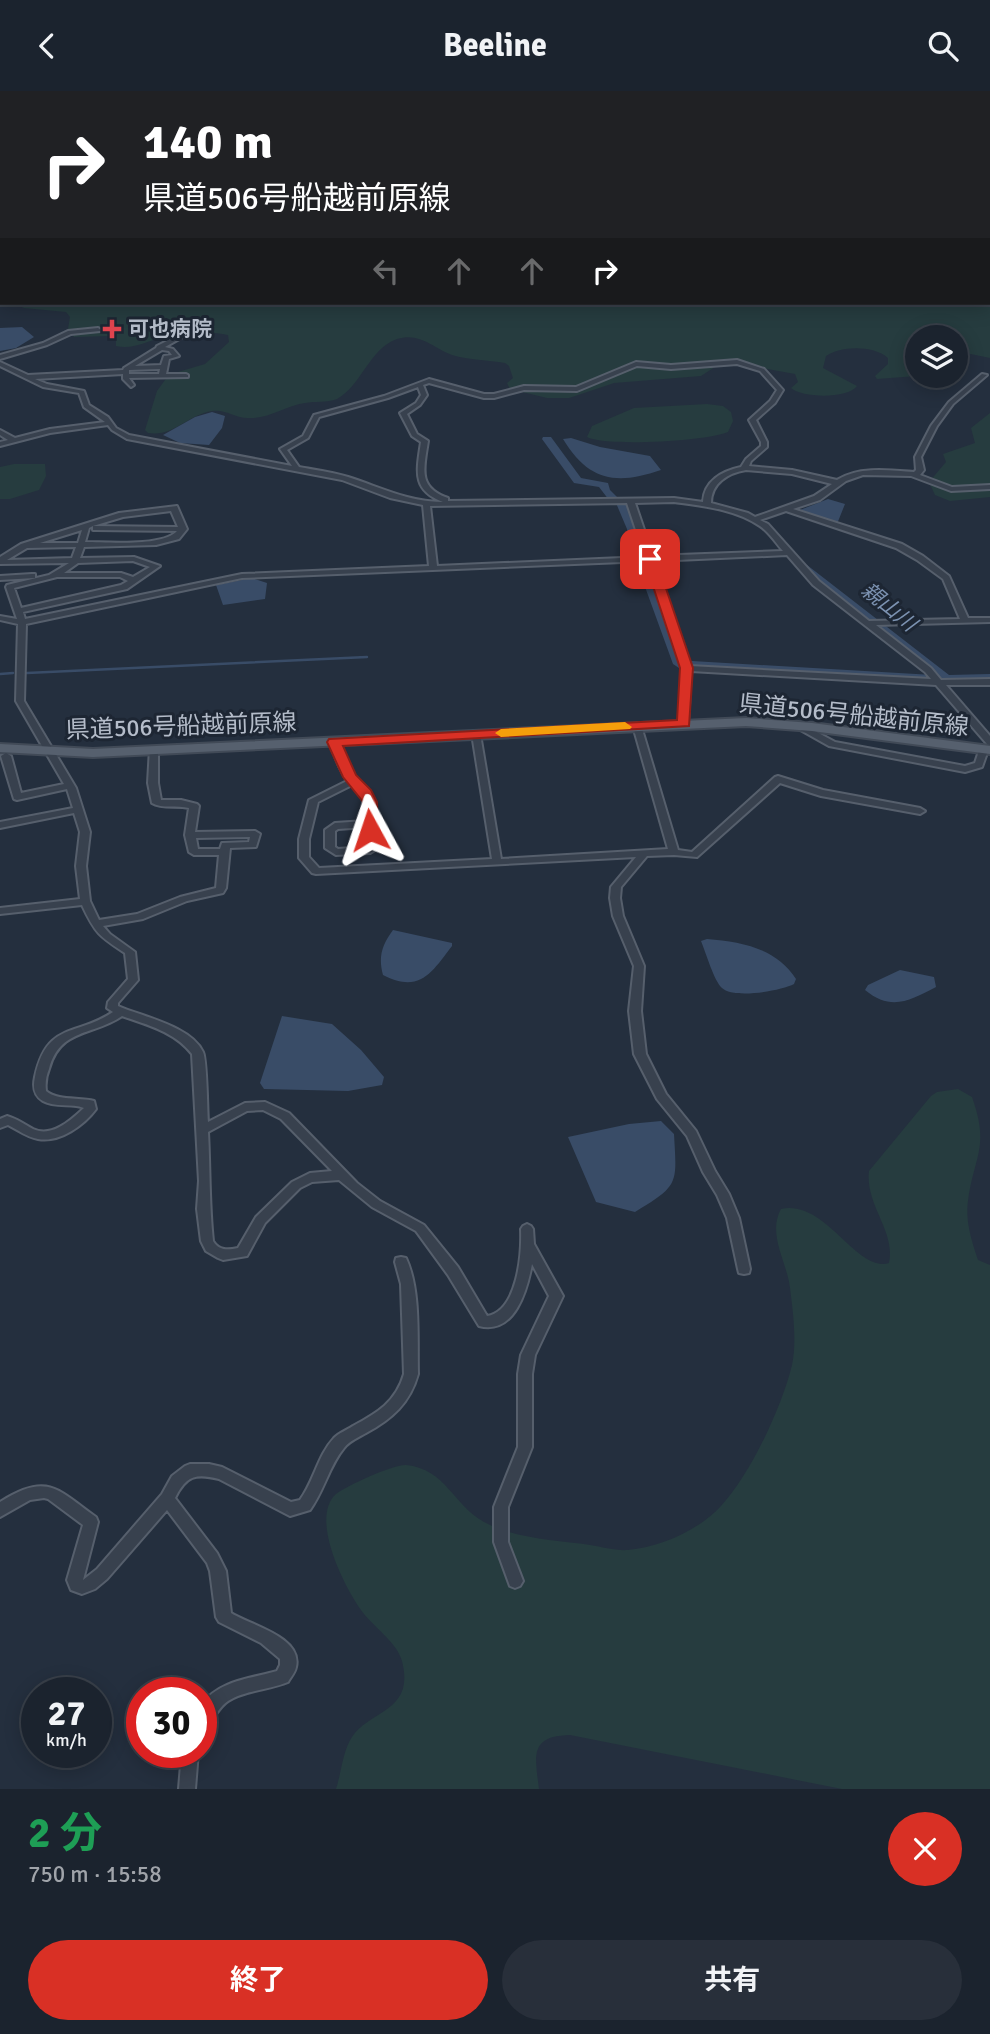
<!DOCTYPE html>
<html lang="ja">
<meta charset="utf-8">
<style>
:root{--surface:#1b232e;--page:#282f3a;--text:#f1f3f6;--muted:#a0a4aa;--line:#39404a;--accent:#d93025}
body{margin:0;font-family:Signika,"Noto Sans JP",sans-serif;background:var(--page);color:var(--text);height:100vh;display:flex;flex-direction:column;font-size:26px;white-space:nowrap}
*{box-sizing:border-box;margin:0}
p{font-size:23px;color:var(--muted)}
.icon{flex:none;width:38px;height:38px;fill:none;stroke:currentColor;stroke-width:2;stroke-linecap:round;stroke-linejoin:round}
.map{position:relative;height:1698px;overflow:hidden}
.sheet{display:flex;flex-direction:column;background:var(--surface);flex:1}
.sheet>*{flex:none}
.guide{position:absolute;left:0px;top:0px;width:990px;height:214px;box-shadow:0 4px 18px #0003,0 0 0 2px var(--line);background:#202124;color:#fff;overflow:hidden}
.tools{position:absolute;left:905px;top:234px;display:grid;gap:14px}
.tools a{display:grid;place-items:center;width:63px;height:63px;border-radius:50%;background:var(--surface);box-shadow:0 4px 18px #0003,0 0 0 2px var(--line);font-size:35px}
.speed{position:absolute;left:21px;top:1586px;display:flex;gap:14px;font-size:35px;font-weight:700;text-align:center}
.speed>*{display:grid;place-content:center;width:91px;height:91px;border-radius:50%;background:var(--surface);box-shadow:0 4px 18px #0003,0 0 0 2px var(--line);line-height:1}
.speed small{font-size:18px;font-weight:400}
.speed .limit{border:10px solid #d22;background:#fff;color:#111}
.pin{position:absolute;display:grid;place-items:center;width:60px;height:60px;color:#fff;margin:-30px;border-radius:14px;box-shadow:0 4px 10px #0006}
.me{position:absolute;width:77px;margin:-38px;rotate:355deg;stroke-linejoin:round;filter:drop-shadow(0 0 5px #0008)}
.turn{display:flex;align-items:center;gap:24px;height:147px;padding:0 28px;font-size:32px}
.turn .icon{width:91px;height:91px;stroke-width:2.5}
.turn b{display:block;font-size:49px;line-height:60px}
.lanes{display:flex;align-items:center;height:66px;padding:0 28px;background:#0003;justify-content:center;gap:35px;direction:ltr}
.lanes .off{opacity:.35}
.round{display:grid;place-items:center;flex:none;width:74px;height:74px;border-radius:37px;background:var(--page)}
.headline{display:flex;align-items:center;justify-content:space-between;height:119px;padding:0 28px}
h1{font-size:42px;font-weight:700;line-height:52px;color:#1e9e55}
.button{display:flex;gap:14px;margin-top:auto;padding:14px 28px}
.button a{flex:1;height:80px;border-radius:42px;background:var(--accent);color:#fff;font-size:28px;font-weight:700;line-height:80px;text-align:center}
.button a+a{background:var(--page);color:var(--text)}
header{display:flex;justify-content:space-between;align-items:center;height:91px;padding:0 28px;background:var(--surface);font-size:32px;font-weight:700}
.map>svg:first-child{display:block}
.green{fill:#263c3f}
.water{fill:#394c67}
.lines{fill:none;stroke-linecap:round;stroke-linejoin:round}
.stream-far1{stroke:#394c67;stroke-width:2}
.stream{stroke:#394c67;stroke-width:2.5}
.river{fill:#394c67;fill-rule:evenodd}
.minor-casing{stroke:#565f6c;stroke-width:4}
.major-casing{stroke:#414a57;stroke-width:4}
.minor{fill:#38414e;fill-rule:evenodd}
.major{fill:#56606e;fill-rule:evenodd}
.route{fill:#d93025;stroke:#8d1f18;stroke-width:2}
.slow{fill:#f59e0b}
.health-dot{fill:#e0444e;stroke:#1d2633;stroke-width:2.5}
.labels{text-anchor:middle;stroke-width:6;stroke-linejoin:round;paint-order:stroke}
.far-poi-label{font-size:21px;font-weight:bold;fill:#b4bcc9;stroke:#1d2633;text-anchor:start}
.far-water-label{font-size:21px;font-style:italic;fill:#7c92b1;stroke:#1d2633}
.street-label{font-size:24px;fill:#b4bcc9;stroke:#1d2633}
</style>
<header><svg class="icon" aria-label="back" viewBox="0 0 24 24"><path d="M15 5l-7 7 7 7"/></svg>Beeline<svg class="icon" aria-label="search" viewBox="0 0 24 24"><circle cx="10" cy="10" r="6"/><path d="M15 15l6 6"/></svg></header>
<div class="map">
<svg width="990" height="1698" viewBox="0 0 990 1698">
<rect width="100%" height="100%" fill="#242f3e"/>
<path class="green" d="M432 0H990V267L956 260V247H917V285L877 288 875 285 888 273V267C873 254 841 255 826 265L823 277 857 295C848 308 802 307 791 297L798 291 795 283 724 270 701 285 614 292 569 307H547L510 298 507 292 513 287 509 275 505 272C488 269 469 269 452 264 433 257 420 241 397 248 370 257 361 295 337 308 327 312 315 310 305 312 285 315 269 328 248 327 235 327 226 318 212 320 187 324 174 346 148 342L145 339 157 300 165 289 178 281 205 273 229 251 228 244C210 240 179 242 160 247 145 251 132 259 116 255V248L111 245 74 246 68 238 70 226 66 221 24 217 12 212H989V2H430Z
M707 313 723 315 731 321 733 330 728 341C708 350 605 356 587 346L592 335 634 317Z
M990 322V406L950 410 935 404 929 391 946 371 943 363 975 352 971 337Z
M14 373H45L46 385 39 399 10 408H0V376Z
M958 998 972 1006C990 1056 974 1065 968 1110 965 1130 972 1151 978 1169L990 1174V1698H842L570 1644C529 1645 535 1665 539 1698H336C341 1683 343 1659 352 1646 371 1618 415 1621 402 1570 397 1551 372 1535 361 1519 345 1497 309 1427 336 1403 346 1395 394 1373 406 1374 446 1378 453 1414 484 1431 515 1448 556 1449 590 1454 602 1456 617 1460 628 1459 661 1456 699 1439 721 1415 750 1384 782 1316 792 1274 797 1251 793 1221 790 1197 787 1171 767 1143 781 1118 826 1108 856 1182 889 1172 896 1140 865 1114 869 1080L931 1005 937 1001Z"/>
<path class="water" d="M22 236 34 246 16 257 0 260V237Z
M212 321 225 325 222 337 209 354 180 352 163 344 195 326Z
M571 347 600 356 650 365 661 379C617 394 589 391 563 348Z
M828 408 845 413 837 433 800 419Z
M252 487 267 492 265 508 223 514 216 494Z
M393 839 452 852V855C432 881 420 903 383 884 378 866 382 854 393 839Z
M707 848C742 851 776 857 796 888L794 893C781 900 733 908 722 897 714 890 706 862 701 850Z
M900 879 934 886 936 896C910 909 892 921 865 899L868 894Z
M282 925 332 933 361 959 384 986 382 994 348 1000 264 998 260 992Z
M661 1030 674 1043C677 1094 679 1094 635 1121L596 1111 568 1046 629 1033Z"/>
<g class="lines">
<path class="stream-far1" d="M360 566H367"/>
<path class="stream" d="M27 582 367 566
M0 583 13 582"/>
<path class="river" d="M543 346H551L581 387 608 392 610 399 618 407 617 409H609L599 396 574 392 542 348Z
M617 410H625L639 438 646 465 643 468 648 471 685 573 683 576 679 577 673 573 636 471 639 468 634 465 627 438 616 412Z
M807 474 949 584 990 583V591L946 592 934 585V590L929 591 688 577V571L692 570 933 584 826 502 801 477Z"/>
<defs>
<path id="minor" d="M290 0H294L293 2H289Z
M0 122H2V126L0 127Z
M0 135H2V139H0Z
M2 143V147L0 148V144Z
M0 189H2V193H0Z
M98 237 101 239 100 240 71 243 47 254 0 268V264L43 252 68 240Z
M179 244 181 245V247L165 256 173 258 179 265 169 268 166 283H186L188 284V286L129 287 134 294 131 296 123 288V283L35 288 47 293 84 300 89 314 108 326 116 337 129 344 292 375 280 358 303 345 314 324 384 305 429 288 484 303H494L524 295 576 296 636 271 671 274 737 269 764 278 783 299 775 312 756 329 767 351V356L751 370 749 375 792 379 837 389C858 375 890 379 914 381L916 379 915 366 931 335 949 311 982 283 987 284 953 313 937 335 921 366 924 379 920 384 952 396 990 394V398L951 400 911 385 863 384 846 390 820 409 793 418 902 453 923 465 949 485 968 527H990V531L876 534 931 577 941 589 990 588V594H946L990 645V654L987 653 936 594 691 580 688 633 684 636 681 635 680 633 683 577 647 470 242 487 26 533 24 610 76 697 90 741 86 775 90 810 99 829 137 823 180 806 216 797 219 764H194L189 761 185 744 189 717C177 714 162 718 152 712L148 692 150 657 153 656 158 659V692L161 709H181L197 713 199 715 195 741 255 740 260 743 256 756 230 757 226 797 223 802 187 810 143 828 103 835 110 843 135 861 138 889 118 912V915C143 926 191 935 203 961 207 970 207 1017 208 1031L245 1012 265 1011 289 1022 357 1092 380 1110 424 1134 458 1176 487 1225C518 1220 522 1162 521 1138L523 1135 527 1133 531 1135 533 1138 534 1153 563 1205 535 1264 532 1283V1356L508 1416V1451L523 1490 520 1495 515 1497 510 1495 494 1451V1416L518 1356V1283L521 1264 549 1205 532 1173C527 1199 515 1244 479 1235L448 1184 416 1140 372 1116 339 1089 312 1091 300 1097 265 1132 247 1165 223 1169 218 1167 206 1160 201 1150 197 1118 199 1090 192 963C175 941 148 934 122 925 93 945 60 937 49 978 46 985 45 992 46 1000 58 1010 79 1006 94 1010L96 1018C84 1034 60 1052 38 1048 27 1046 18 1039 8 1034L0 1037V1028L7 1025C17 1028 24 1033 33 1038 52 1047 71 1029 84 1017 72 1012 55 1017 43 1010 33 1004 33 995 35 986 47 930 76 946 113 921L107 917 108 911 128 888 125 862C99 845 95 842 82 814L0 823V817L80 808 76 775 80 741 74 722 0 737V731L73 717 67 698 17 709 14 708 1 665 6 662 11 665 21 702 64 693 16 610 18 533 0 529V525L17 528 6 496 7 494 49 484 69 472 0 473V466L21 453 119 422 177 415 187 438 179 448 156 454 84 456 80 467 134 466 160 475 127 498 23 521 25 528 242 483 429 475 423 414 390 407 342 389 127 348 112 339 108 334 50 342 0 355V351L8 349 0 344V339L15 347 50 338 105 331 84 316 79 302 43 296 0 275V271L28 284 123 279 124 277 156 257 157 255ZM162 259 169 260 172 264 164 265 161 274 135 275ZM737 273 760 280 777 299 770 310 749 329 761 351V355L746 368 741 376C722 380 704 390 703 411L674 407 448 410V407C417 396 424 377 428 350L417 343 407 323 420 314 427 304 423 294 429 292 484 307H494L524 299 577 300 637 275 671 278ZM160 278 159 283H129V279ZM418 296 421 304 416 312 400 322 412 345 421 351C417 379 411 399 443 411 408 411 380 396 348 386 332 381 315 379 299 376L287 359 308 347 319 326 388 307ZM746 379 792 383 832 393 814 405 755 426 748 422 711 412C711 392 728 382 746 379ZM674 411C703 415 735 418 760 435 769 441 776 452 783 460L653 465 635 412ZM627 412 645 466 437 475 430 415ZM171 420 178 436 93 435 123 426ZM786 420 896 457 917 469 943 488 960 528 869 530 819 490 768 433 760 429ZM93 435V439H96L177 440C163 456 106 451 85 451L89 437ZM82 439 78 452H40ZM76 456 72 467 7 469 27 457ZM787 464 813 494 925 581 931 588 690 575 655 470ZM133 470 150 476 133 486 121 482H64L78 472ZM57 486H120L128 490 121 494 21 517 14 497ZM250 746 249 751 222 752 220 758H198L196 747ZM263 1019 281 1028 332 1080 310 1082 292 1091 256 1126 238 1157C228 1159 219 1160 213 1150 209 1114 210 1077 208 1041L247 1020Z
M32 483H35V487L0 489V485Z
M637 632 641 635 678 759 692 761 775 686 778 685 823 699 920 717 925 720 920 723 821 705 780 692 697 766 674 764 647 765 621 796 620 807 623 825 644 875 641 920 646 963 666 1003 696 1040 715 1080 729 1103 739 1127 750 1178 749 1182 744 1183 739 1182 738 1178 727 1127 717 1104 703 1081 687 1045 657 1008 634 963 629 920 634 875 613 825 610 807 611 796 636 766 316 783 312 782 299 767V748L309 709 347 690 339 675 329 651 334 648 339 651C343 662 346 674 352 683 360 695 371 702 376 716L375 759 370 762 336 764 325 757V739L335 732 366 730C366 714 364 706 352 694L318 711 309 748V766L319 777 492 768 472 643 476 640 480 643 501 768 668 758 633 635ZM366 736 365 756 338 758 335 756V740L338 738Z
M800 632 835 651 965 675 975 672 980 657 983 656 988 659 982 676 965 681 829 655 797 637V633Z
M401 1166 406 1167C421 1199 417 1248 418 1283 410 1312 392 1328 366 1342 359 1346 349 1350 344 1357 329 1375 324 1400 310 1419L290 1425 219 1388C195 1382 186 1385 175 1407L217 1462 226 1480 231 1522C250 1534 303 1546 296 1576 295 1582 290 1587 288 1591 269 1599 245 1599 228 1610 217 1617 212 1634 201 1638V1614C220 1589 249 1588 277 1580L280 1574V1568L261 1552 219 1531 216 1526 210 1480 207 1472 167 1419 107 1488 95 1498 82 1503 71 1499 67 1489 83 1434 48 1408 44 1407 30 1409 0 1426V1411C47 1381 57 1398 96 1426L98 1431 83 1489 97 1478 162 1403 172 1385 185 1375 190 1373H209L222 1376 291 1411 300 1409C314 1390 318 1364 334 1347 339 1342 347 1339 353 1335 377 1322 396 1311 404 1283L401 1193 395 1171 396 1167Z
M182 1661H198L195 1698H179Z"/>
<path id="major" d="M746 627 812 632 990 655V663L812 640 746 635 93 666 0 661V653L93 658Z"/>
</defs>
<use href="#minor" class="minor-casing"/>
<use href="#major" class="major-casing"/>
<use href="#minor" class="minor"/>
<use href="#major" class="major"/>
</g>
<path class="route" d="M650 465 656 468 693 577 689 635 343 655 356 684 371 699 377 711 378 739 370 744 365 742 363 711 343 686 327 651 329 648 677 629 680 577 644 468Z"/>
<path class="slow" d="M625 631 632 636 630 638 501 646 495 642 501 638Z"/>
<path class="health-dot" d="M108.5 227.5h7v7h7v7h-7v7h-7v-7h-7v-7h7z"/>
<g class="labels">
<g class="far-poi-label">
<text x="128" y="245">可也病院</text>
</g>
<g class="far-water-label">
<text transform="translate(889 516) rotate(39)" y="7">親山川</text>
</g>
<g class="street-label">
<text transform="translate(854 624) rotate(6)" y="8">県道506号船越前原線</text>
<text transform="translate(181 635) rotate(-2)" y="8">県道506号船越前原線</text>
</g>
</g>
</svg>
<div class="tools">
<a><svg class="icon" aria-label="layers" viewBox="0 0 24 24"><path d="M12 4l9 5-9 5-9-5zM3 14l9 5 9-5"/></svg></a>
</div>
<div class="speed"><div>27<small>km/h</small></div><div class="limit">30</div></div>
<div class="pin" style="left:650px;top:468px;background:#d93025"><svg class="icon" aria-label="arrive" viewBox="0 0 24 24"><path d="M6 21V4h12l-3 4 3 4H6"/></svg></div>
<svg class="me" style="left:370px;top:739px" viewBox="-20 -20 40 40"><path d="M0-17L14 15 0 8-14 15z" fill="#d93025" stroke="#fff" stroke-width="4"/></svg>
<div class="guide">
<div class="turn"><svg class="icon" aria-label="right" viewBox="0 0 24 24"><path d="M7 20v-9h11M14 6l5 5-5 5"/></svg><div><b>140 m</b>県道506号船越前原線</div></div>
<div class="lanes"><svg class="icon off" aria-label="left" viewBox="0 0 24 24"><path d="M17 20v-9H6M10 6l-5 5 5 5"/></svg><svg class="icon off" aria-label="ahead" viewBox="0 0 24 24"><path d="M12 20V5M6 11l6-6 6 6"/></svg><svg class="icon off" aria-label="ahead" viewBox="0 0 24 24"><path d="M12 20V5M6 11l6-6 6 6"/></svg><svg class="icon" aria-label="right" viewBox="0 0 24 24"><path d="M7 20v-9h11M14 6l5 5-5 5"/></svg></div>
</div>
</div>
<section class="sheet">
<div class="headline"><div><h1>2 分</h1><p>750 m · 15:58</p></div><a class="round" style="background:#d93025;color:#fff"><svg class="icon" aria-label="close" viewBox="0 0 24 24"><path d="M6 6l12 12M18 6L6 18"/></svg></a></div>
<div class="button"><a>終了</a><a>共有</a></div>
</section>
